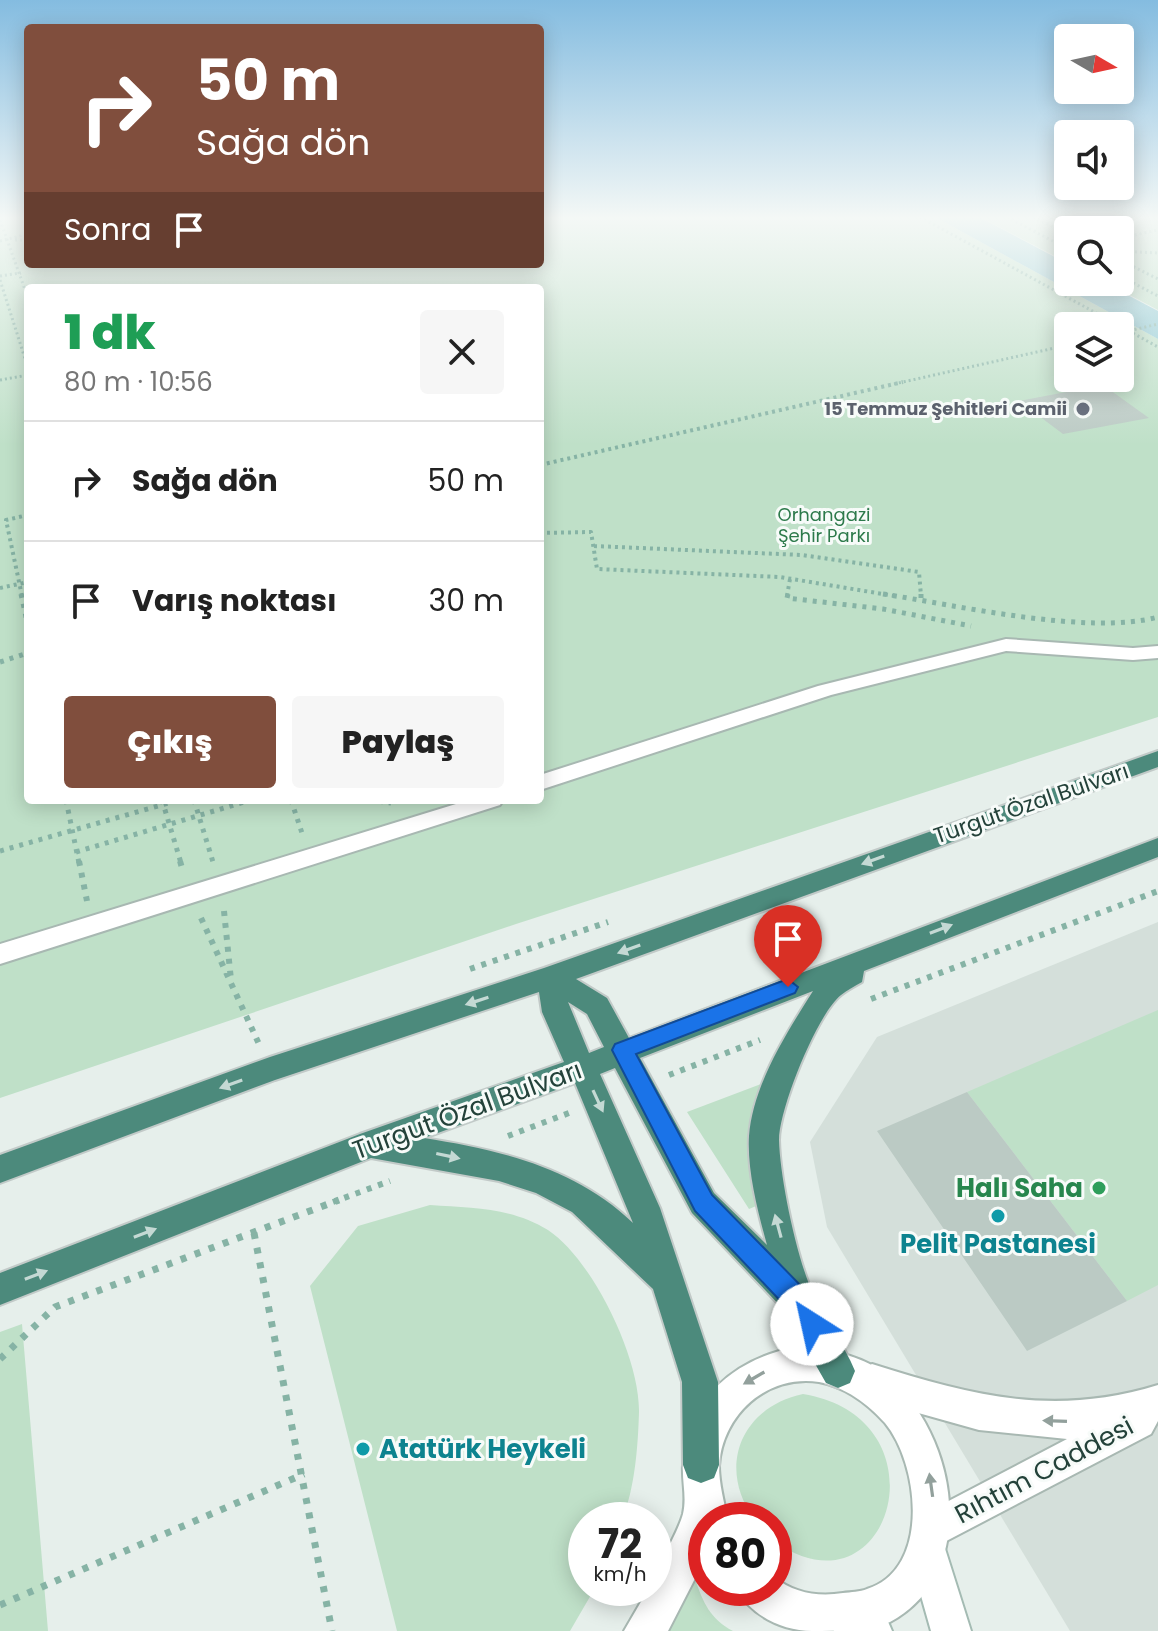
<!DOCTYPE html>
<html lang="tr">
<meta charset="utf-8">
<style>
:root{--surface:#fff;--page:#f6f6f6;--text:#222;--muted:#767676;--line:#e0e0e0;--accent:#804e3d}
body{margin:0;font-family:Poppins,sans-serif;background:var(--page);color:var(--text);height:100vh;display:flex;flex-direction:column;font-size:30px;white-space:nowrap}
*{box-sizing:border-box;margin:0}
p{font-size:26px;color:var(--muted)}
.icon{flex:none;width:44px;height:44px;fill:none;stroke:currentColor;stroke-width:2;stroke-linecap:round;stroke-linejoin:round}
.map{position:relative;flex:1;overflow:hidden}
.side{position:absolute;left:24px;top:284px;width:520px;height:520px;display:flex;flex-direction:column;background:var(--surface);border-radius:8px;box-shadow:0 4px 20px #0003}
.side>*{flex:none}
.guide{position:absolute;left:24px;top:24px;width:520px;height:244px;border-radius:8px;box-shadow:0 4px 20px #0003;background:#804e3d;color:#fff;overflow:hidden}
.needle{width:52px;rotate:99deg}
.controls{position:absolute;left:1054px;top:24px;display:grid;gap:16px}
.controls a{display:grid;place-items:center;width:80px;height:80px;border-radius:8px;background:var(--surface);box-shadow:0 4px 20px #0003;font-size:40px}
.speed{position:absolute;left:568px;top:1502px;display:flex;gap:16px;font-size:40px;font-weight:700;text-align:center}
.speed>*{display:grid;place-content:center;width:104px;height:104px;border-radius:50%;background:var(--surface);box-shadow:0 4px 20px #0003;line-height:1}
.speed small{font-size:20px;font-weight:400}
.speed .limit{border:12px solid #d22;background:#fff;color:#111}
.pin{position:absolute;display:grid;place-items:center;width:68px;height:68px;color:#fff;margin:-82px -34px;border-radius:50% 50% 50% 0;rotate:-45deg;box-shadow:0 0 8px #0007}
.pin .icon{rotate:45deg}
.me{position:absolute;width:88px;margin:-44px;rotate:325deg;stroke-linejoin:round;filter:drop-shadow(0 0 6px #0008)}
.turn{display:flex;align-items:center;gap:28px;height:168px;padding:0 40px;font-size:36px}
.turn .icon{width:104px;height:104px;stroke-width:2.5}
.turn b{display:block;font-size:56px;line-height:68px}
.then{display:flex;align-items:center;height:76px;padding:0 40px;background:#0003;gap:16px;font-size:30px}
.round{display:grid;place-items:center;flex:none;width:84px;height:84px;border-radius:8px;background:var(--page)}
.head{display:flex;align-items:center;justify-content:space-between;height:136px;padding:0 40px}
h1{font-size:48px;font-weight:800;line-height:60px;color:#1e9e55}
.cta{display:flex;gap:16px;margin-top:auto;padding:16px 40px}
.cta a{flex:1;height:92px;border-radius:8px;background:var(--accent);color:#fff;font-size:32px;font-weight:800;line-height:92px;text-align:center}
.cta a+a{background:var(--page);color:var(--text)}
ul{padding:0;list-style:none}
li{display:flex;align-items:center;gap:24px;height:120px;padding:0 40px;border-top:2px solid var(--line)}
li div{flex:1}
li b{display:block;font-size:30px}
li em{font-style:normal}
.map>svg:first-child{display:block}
.built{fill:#d4dfda}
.green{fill:#bfe0c8;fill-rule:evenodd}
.water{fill:#8ec9d4}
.building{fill:#bbcac4}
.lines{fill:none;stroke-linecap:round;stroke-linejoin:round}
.service-casing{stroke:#a8b8b2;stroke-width:4}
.minor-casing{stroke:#a8b8b2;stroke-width:4}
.tertiary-casing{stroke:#a8b8b2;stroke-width:4}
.secondary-casing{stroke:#a4bbb3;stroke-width:4}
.trunk-casing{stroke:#c2cac8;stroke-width:4}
.path-far4{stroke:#86b3a5;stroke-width:3;stroke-dasharray:2 3;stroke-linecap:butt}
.path-far3{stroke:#86b3a5;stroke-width:4;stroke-dasharray:3 4;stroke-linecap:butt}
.path-far2{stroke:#86b3a5;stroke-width:5;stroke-dasharray:4 6;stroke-linecap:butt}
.path-far1{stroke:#86b3a5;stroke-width:6;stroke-dasharray:5 7;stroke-linecap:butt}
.path{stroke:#86b3a5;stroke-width:7;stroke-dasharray:6 9;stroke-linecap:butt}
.service{fill:#fff;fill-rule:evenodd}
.minor{fill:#fff;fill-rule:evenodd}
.tertiary{fill:#fff;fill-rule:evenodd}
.secondary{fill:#fff;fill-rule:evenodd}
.trunk{fill:#4c8a7c;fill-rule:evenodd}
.oneway{fill:#c4d9d4}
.oneway2{fill:#92a09c}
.route{fill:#1a73e8;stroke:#114b97;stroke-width:2}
.worship-dot{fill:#6b7280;stroke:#f7fbf9;stroke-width:3}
.leisure-dot{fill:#2e9e5b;stroke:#f7fbf9;stroke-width:3}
.culture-dot{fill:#0f9aa8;stroke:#f7fbf9;stroke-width:3}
.labels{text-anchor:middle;stroke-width:6;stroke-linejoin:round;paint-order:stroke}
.far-worship-label{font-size:18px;font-weight:bold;fill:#5b616d;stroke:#f7fbf9;text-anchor:end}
.far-park-label{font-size:18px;fill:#2d7a4b;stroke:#f7fbf9}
.street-label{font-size:22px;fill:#24423a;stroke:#f7fbf9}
.near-street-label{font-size:26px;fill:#24423a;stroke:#f7fbf9}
.near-leisure-label{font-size:26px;font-weight:bold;fill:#27864d;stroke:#f7fbf9;text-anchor:end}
.near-culture-label{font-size:26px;font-weight:bold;fill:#0d838f;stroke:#f7fbf9}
</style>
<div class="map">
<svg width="1158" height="1631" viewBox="0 0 1158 1631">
<rect width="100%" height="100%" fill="#e6efeb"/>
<path class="built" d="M1158 922V1631H1070L827 1227 810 1142 877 1037Z"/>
<path class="green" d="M0 217H28V264H540V217H935L1158 339V717L516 924 0 1098ZM28 288H540V800H28ZM1068 326H1120V378H1068Z
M980 217H1158V310L1105 282H1120V230H1068V263Z
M1158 1010V1285L1127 1301 967 1092Z
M761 1084 749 1136 761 1204 749 1209 687 1112Z
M430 1205C472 1208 511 1207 548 1230 593 1260 640 1358 639 1412 638 1446 635 1488 622 1520H586V1588H595L570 1631H397L310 1286 358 1226Z
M22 1324 48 1631H0V1332Z
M803 1394C950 1418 890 1624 774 1541V1520H755C716 1468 741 1407 803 1394Z
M695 1579C703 1602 710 1619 733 1631H667Z"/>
<path class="water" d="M935 217H979L1068 264V282H1103L1158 311V339Z"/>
<path class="building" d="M1103 385 1149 418 1063 434 1019 401Z
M967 1092 1127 1301 1027 1351 877 1131Z"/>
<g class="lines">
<defs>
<path id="service" d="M1006 639 1133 648 1158 646V658L1133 660 1006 651 831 695 540 790V775L818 686Z
M469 800H503L500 805 0 964V944Z"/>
<path id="minor" d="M872 1364C973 1396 1054 1417 1158 1385V1421L1151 1434 931 1549 918 1543 912 1530 918 1517 1067 1439 979 1430 872 1400 860 1394 854 1382 860 1370Z"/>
<path id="tertiary" d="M796 1347C822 1348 856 1354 878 1369 955 1422 985 1571 890 1622 867 1631 837 1631 812 1631 783 1631 749 1615 737 1588H774V1577C794 1593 818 1597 843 1593 851 1592 860 1592 867 1589 931 1569 919 1464 885 1423 868 1404 845 1387 819 1382 767 1374 722 1415 719 1466 719 1484 724 1502 728 1520H706V1557L668 1631H624L649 1588H654C654 1569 677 1536 683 1514 687 1497 682 1483 683 1465 687 1399 734 1359 796 1347Z"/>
<path id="secondary" d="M927 1531 941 1536 971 1631H931L908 1550 913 1536Z
M848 1597 886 1617 892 1631H834L828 1617 834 1603Z"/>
<path id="trunk" d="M1158 751V767L576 979 607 998 629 1038 1158 838V857L864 971 862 982C855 986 847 990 841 995 817 1014 779 1109 779 1140 780 1179 797 1260 814 1296 825 1322 844 1344 855 1371L850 1383 838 1388 826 1383 785 1311 692 1213 615 1068 600 1074 660 1208 718 1382 719 1465 714 1478 701 1483 688 1478 683 1465 682 1382 653 1289 572 1212 536 1193 499 1181 371 1158 0 1305V1273L360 1134 564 1062 542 1012 539 992 275 1080 0 1183V1155L270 1057 544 968ZM813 991C786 1034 753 1085 749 1136 747 1171 758 1212 767 1245L714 1193 640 1058ZM568 1002 587 1014 604 1047 589 1053ZM575 1083 633 1223C576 1168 500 1150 424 1138Z"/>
</defs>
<use href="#service" class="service-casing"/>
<use href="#minor" class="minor-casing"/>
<use href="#tertiary" class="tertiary-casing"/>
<use href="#secondary" class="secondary-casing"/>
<use href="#trunk" class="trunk-casing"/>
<path class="path-far4" d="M920 217 1120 326
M1007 217 1068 249
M1033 217 1068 234
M1064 217 1092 230
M0 220 28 298
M1078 224 1112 217
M1120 238 1158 230
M15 240H28
M0 241 28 234
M1120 251 1158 253
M1120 260 1158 279
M0 276 21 273
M1120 276 1158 296
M0 280 28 368
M1120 326 1158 347
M1120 333 1158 324
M0 380 28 375
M894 384 1068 345"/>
<path class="path-far3" d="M540 465 903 382
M540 533 591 532 597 569 780 577 895 596
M594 546 802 555 919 572 921 596
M0 588 28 582
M22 596 6 520 28 515
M787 596 790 579"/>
<path class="path-far2" d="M21 594 28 626
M788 594 787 598 883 609 971 626
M883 594C956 605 1089 636 1158 617
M921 594V600
M0 662 28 653
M66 800 79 863
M162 800 181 863
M194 800 213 862
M291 800 302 833
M369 800 391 803
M0 851 179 800
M76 852 251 800"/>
<path class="path-far1" d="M79 861 87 901
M180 861 182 868
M224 911 231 980
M201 918 259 1044
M470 969 608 922
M871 999 1158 891
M669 1075 760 1040
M508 1136 569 1113
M333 1202 390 1181"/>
<path class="path" d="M254 1233 332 1631
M0 1359 55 1307 339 1200
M0 1605 304 1474"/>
<use href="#service" class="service"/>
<use href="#minor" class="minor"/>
<use href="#tertiary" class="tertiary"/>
<use href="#secondary" class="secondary"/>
<use href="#trunk" class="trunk"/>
</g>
<defs><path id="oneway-solid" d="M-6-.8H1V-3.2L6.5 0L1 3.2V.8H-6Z" transform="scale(2)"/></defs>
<g class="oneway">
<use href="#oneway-solid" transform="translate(873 860) rotate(160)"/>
<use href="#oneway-solid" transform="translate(941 929) rotate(-21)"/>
<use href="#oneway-solid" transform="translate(629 949) rotate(160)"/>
<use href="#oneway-solid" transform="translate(477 1001) rotate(162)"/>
<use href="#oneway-solid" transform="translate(231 1084) rotate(160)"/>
<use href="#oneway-solid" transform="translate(598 1101) rotate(65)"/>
<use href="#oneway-solid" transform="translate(448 1156) rotate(12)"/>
<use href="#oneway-solid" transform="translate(778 1226) rotate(-105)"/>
<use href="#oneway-solid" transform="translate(145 1233) rotate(-21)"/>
<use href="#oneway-solid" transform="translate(36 1275) rotate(-21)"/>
</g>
<g class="oneway2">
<use href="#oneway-solid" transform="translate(754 1378) rotate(150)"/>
<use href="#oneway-solid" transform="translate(1055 1421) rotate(-178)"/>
<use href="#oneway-solid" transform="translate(931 1485) rotate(-98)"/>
</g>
<linearGradient id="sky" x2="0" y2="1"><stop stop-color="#84bce0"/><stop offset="0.49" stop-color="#f4f8f6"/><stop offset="1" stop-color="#f4f8f6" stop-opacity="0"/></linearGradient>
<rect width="1158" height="445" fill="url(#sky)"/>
<path class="route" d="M788 979 798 987 795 993 636 1054 712 1195 807 1292 824 1324 821 1333 812 1337 802 1333 789 1310 695 1211 612 1050 615 1044Z"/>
<circle class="worship-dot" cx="1083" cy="409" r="8"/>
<circle class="leisure-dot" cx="1099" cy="1188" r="8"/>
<g class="culture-dot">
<circle cx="998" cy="1216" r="8"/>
<circle cx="363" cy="1449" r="8"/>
</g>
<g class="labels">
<g class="far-worship-label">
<text x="1067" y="415">15 Temmuz Şehitleri Camii</text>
</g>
<g class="far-park-label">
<text x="824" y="521">Orhangazi<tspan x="824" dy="21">Şehir Parkı</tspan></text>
</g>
<g class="street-label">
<text transform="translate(1031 803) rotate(-19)" y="8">Turgut Özal Bulvarı</text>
</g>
<g class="near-street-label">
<text transform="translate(467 1110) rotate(-20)" y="9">Turgut Özal Bulvarı</text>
<text transform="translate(1044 1470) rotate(-28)" y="9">Rıhtım Caddesi</text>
</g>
<g class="near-leisure-label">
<text x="1083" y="1197">Halı Saha</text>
</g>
<g class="near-culture-label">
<text x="998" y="1253">Pelit Pastanesi</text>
<text x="379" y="1458" text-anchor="start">Atatürk Heykeli</text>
</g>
</g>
</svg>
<div class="controls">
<a><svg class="needle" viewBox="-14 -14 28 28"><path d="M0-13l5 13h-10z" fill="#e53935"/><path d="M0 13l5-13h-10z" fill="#767676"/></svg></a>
<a><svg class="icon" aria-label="sound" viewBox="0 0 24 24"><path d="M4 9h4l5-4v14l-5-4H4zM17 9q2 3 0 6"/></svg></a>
<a><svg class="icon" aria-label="search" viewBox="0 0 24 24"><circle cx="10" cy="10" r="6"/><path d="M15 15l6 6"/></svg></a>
<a><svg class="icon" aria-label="layers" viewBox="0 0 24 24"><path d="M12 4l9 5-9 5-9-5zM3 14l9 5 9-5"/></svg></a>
</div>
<div class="speed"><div>72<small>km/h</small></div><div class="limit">80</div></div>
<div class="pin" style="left:788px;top:987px;background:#d93025"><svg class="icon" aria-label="arrive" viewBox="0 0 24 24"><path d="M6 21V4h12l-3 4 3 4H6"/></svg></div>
<svg class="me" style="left:812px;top:1324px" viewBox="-20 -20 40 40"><circle r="19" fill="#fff"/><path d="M0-13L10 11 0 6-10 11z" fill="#1a73e8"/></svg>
<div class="guide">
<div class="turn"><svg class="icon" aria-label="right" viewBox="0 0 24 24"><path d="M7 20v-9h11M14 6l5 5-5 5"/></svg><div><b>50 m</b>Sağa dön</div></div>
<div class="then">Sonra<svg class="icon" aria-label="arrive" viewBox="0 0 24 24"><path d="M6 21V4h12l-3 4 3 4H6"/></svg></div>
</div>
<section class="side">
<div class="head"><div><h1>1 dk</h1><p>80 m · 10:56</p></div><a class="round"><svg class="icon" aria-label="close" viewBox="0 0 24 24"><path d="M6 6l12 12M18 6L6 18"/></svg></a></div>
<ul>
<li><svg class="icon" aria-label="right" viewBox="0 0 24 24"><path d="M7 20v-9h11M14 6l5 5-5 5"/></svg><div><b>Sağa dön</b></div><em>50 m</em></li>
<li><svg class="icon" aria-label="arrive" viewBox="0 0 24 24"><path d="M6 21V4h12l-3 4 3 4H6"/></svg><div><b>Varış noktası</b></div><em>30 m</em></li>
</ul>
<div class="cta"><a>Çıkış</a><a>Paylaş</a></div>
</section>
</div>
